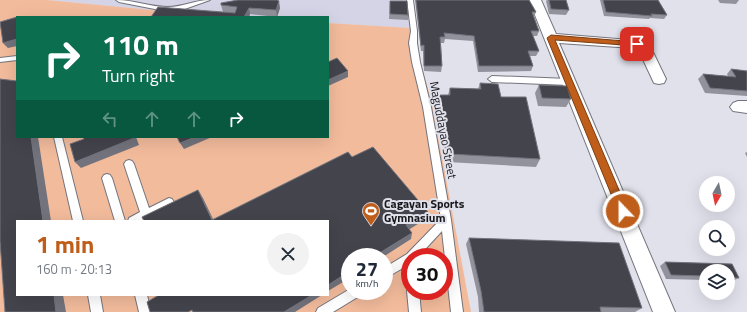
<!DOCTYPE html>
<meta charset="utf-8">
<style>
:root{--surface:#fff;--page:#f2f2f3;--text:#1f2937;--muted:#747a83;--accent:#be5e1a}
body{margin:0;font-family:"Titillium Web",sans-serif;background:var(--page);color:var(--text);height:100vh;display:flex;flex-direction:column;font-size:15px;white-space:nowrap}
*{box-sizing:border-box;margin:0}
p{font-size:13px;color:var(--muted)}
.icon{flex:none;width:22px;height:22px;fill:none;stroke:currentColor;stroke-width:2;stroke-linecap:round;stroke-linejoin:round}
.map{position:relative;flex:1;overflow:hidden}
.side{position:absolute;left:16px;top:220px;width:313px;height:76px;display:flex;flex-direction:column;background:var(--surface);border-radius:0px;box-shadow:0 4px 16px #0002}
.side>*{flex:none}
.hud{position:absolute;left:16px;top:16px;width:313px;height:122px;border-radius:0px;box-shadow:0 4px 16px #0002;background:#0b6e4f;color:#fff;overflow:hidden}
.needle{width:26px;rotate:189deg}
.buttons{position:absolute;left:699px;top:176px;display:grid;gap:8px}
.buttons a{display:grid;place-items:center;width:36px;height:36px;border-radius:50%;background:var(--surface);box-shadow:0 4px 16px #0002;font-size:20px}
.speed{position:absolute;left:341px;top:248px;display:flex;gap:8px;font-size:20px;font-weight:700;text-align:center}
.speed>*{display:grid;place-content:center;width:52px;height:52px;border-radius:50%;background:var(--surface);box-shadow:0 4px 16px #0002;line-height:1}
.speed small{font-size:10px;font-weight:400}
.speed .limit{border:6px solid #d22;background:#fff;color:#111}
.pin{position:absolute;display:grid;place-items:center;width:34px;height:34px;color:#fff;margin:-17px;border-radius:8px;box-shadow:0 2px 6px #0006}
.me{position:absolute;width:44px;margin:-22px;rotate:338deg;stroke-linejoin:round;filter:drop-shadow(0 0 3px #0008)}
.turn{display:flex;align-items:center;gap:14px;height:84px;padding:0 20px;font-size:18px}
.turn .icon{width:52px;height:52px;stroke-width:2.5}
.turn b{display:block;font-size:28px;line-height:34px}
.lanes{display:flex;align-items:center;height:38px;padding:0 20px;background:#0003;justify-content:center;gap:20px;direction:ltr}
.lanes .off{opacity:.35}
.round{display:grid;place-items:center;flex:none;width:42px;height:42px;border-radius:21px;background:var(--page)}
.summary{display:flex;align-items:center;justify-content:space-between;height:68px;padding:0 20px}
h1{font-size:24px;font-weight:700;line-height:30px;color:var(--accent)}
.map>svg:first-child{display:block}
.built{fill:#d4d4e6}
.green{fill:#f2bb9c;fill-rule:evenodd}
.lines{fill:none;stroke-linecap:round;stroke-linejoin:round}
.service-casing{stroke:#74747d;stroke-width:2}
.minor-casing{stroke:#74747d;stroke-width:2}
.service{fill:#fff;fill-rule:evenodd}
.minor{fill:#fff;fill-rule:evenodd}
.wall{fill:#92929c}
.shaded-wall{fill:#73737d}
.building{fill:#44444d;stroke:#73737d}
.route{fill:#be5e1a;stroke:#7c3d11}
.labels{text-anchor:middle;stroke-width:4;stroke-linejoin:round;paint-order:stroke}
.street-label{font-size:12px;fill:#18181c;stroke:#e1e1ec}
.poi-label{font-size:12px;font-weight:bold;fill:#18181c;stroke:#e1e1ec;text-anchor:start}
</style>
<div class="map">
<svg width="747" height="312" viewBox="0 0 747 312">
<rect width="100%" height="100%" fill="#e1e1ec"/>
<path class="built" d="M47 0H403L404 6H411V28L328 23V17H225Z"/>
<path class="green" d="M0 0H47L225 17H17V137H328V23L411 28 432 103 471 312H0ZM17 221H328V295H17ZM350 257H384V291H350ZM410 257H444V291H410Z"/>
<g class="lines">
<defs>
<path id="service" d="M116 0C134 0 150 7 168 7 183 7 195 0 210 0L179 11H165L119 2Z
M407 0H413L417 31V43L420 62 431 107 451 220 463 312H451L442 231 418 257H410V264L384 279V268L407 254 441 219 423 107 412 62 409 43 411 31Z
M17 56V60L0 62V58Z
M492 76 569 79 573 82 569 85 492 82 488 79Z
M54 137H62L83 221H73Z
M129 160 132 161 134 164 149 208 169 198 172 199 174 202 172 205 142 221H128L129 218 140 212 124 164 126 161Z
M107 174 110 175 112 178 125 221H115L102 178 104 175Z
M409 287 410 291H419L421 312H409L407 291Z
M350 289V291H363L361 295 333 312H316L318 308Z
M88 295H100L103 312H91Z
M135 295H147L151 312H139Z"/>
<path id="minor" d="M529 0H541L556 34 642 41 651 48 666 79 664 83 659 84 654 83 640 53 633 48 559 43 675 312H653Z
M738 101H747V113L733 111 730 107 733 103Z"/>
</defs>
<use href="#service" class="service-casing"/>
<use href="#minor" class="minor-casing"/>
<use href="#service" class="service"/>
<use href="#minor" class="minor"/>
</g>
<path class="wall" d="M415 0H529L536 12 534 17 539 31 537 36H533L539 51 536 56H530L533 66 531 71 478 72 473 41 445 39 444 43H441L442 66 441 72 424 71 423 51H421Z
M547 0H566L569 10 566 15 549 14 546 1Z
M600 0H658L667 15 664 19 650 18 649 19 604 16Z
M718 0H739L736 4 720 3Z
M390 1 408 15V20L389 19Z
M221 5 280 8 277 17 250 14 249 17H151L223 12Z
M731 69 747 71V96L705 93 698 79 703 74 728 76 727 74Z
M480 83 501 97 540 159 536 167 447 162 436 103 438 95H448L450 88 478 89Z
M539 85 571 99 566 107 538 106 535 93Z
M747 152V157L745 153Z
M469 238 642 308 635 312H479L478 297 466 244Z
M665 262 732 264 739 278 732 281H728V271H706V280L666 279 660 266Z"/>
<path class="shaded-wall" d="M279 1 280 8 277 17 276 10Z
M249 8 250 14 249 17H244Z
M17 39V46L8 48 3 43Z
M348 71V77L328 86V80Z
M31 137H38L51 221H43Z
M133 137H136L139 145 81 168 75 162Z
M195 137H212L184 149 180 143Z
M198 190 203 198 214 221H213Z
M428 212 426 219 405 232 406 225Z
M412 233 411 239 383 257H373Z
M350 271V278L328 291V285Z
M54 295H63L66 312H56Z
M312 295H322L295 312H284Z"/>
<path class="building" d="M238 0H277L279 1 276 10 249 8 244 17H151L158 7 235 13 237 7 221 5V3Z
M416 0H529L536 12H532L539 31H531L539 51H528L533 66H479L474 36 444 33 445 37H440L442 66H424V45L421 46Z
M549 0H566L569 10 551 9Z
M603 0H658L667 15 651 14 652 16 606 12Z
M390 1H407L408 15 390 14Z
M17 17V39L3 43 0 22Z
M337 58 348 71 328 80V62Z
M731 69 747 71V91L710 88 703 74 736 77Z
M0 79 17 81V137H31L43 221H17V295H54L56 312H5L0 241Z
M480 83 498 84 501 97H526L540 159 449 154 438 95H450V88L481 89Z
M539 85 567 86 571 99 542 98Z
M83 137H133L134 138 75 162 70 144 84 139Z
M177 137H195L180 143Z
M373 147 428 212 406 225 412 233 373 257H350V271L328 285V221H144L142 217 198 190 212 220 348 152 352 157Z
M469 238 619 243 642 308 600 307 601 312H484L481 291Z
M665 262 732 264 739 278 728 277V271H706V276L671 275Z
M159 295H312L284 312H193L192 310 188 312H150L147 302Z"/>
<path class="route" d="M551 35 637 42 641 44 637 46 555 40 628 211 626 214 623 216 619 214 618 211 547 38Z"/>
<defs>
<symbol id="stadium-pin" viewBox="-11 -11 22 30"><path d="M0 17L-7.5 6A9.5 9.5 0 1 1 7.5 6Z" fill="#be5e1a" stroke="#e1e1ec"/><path d="M0-5a6.5 5 0 1 0 0 10a6.5 5 0 1 0 0-10ZM-3.5-1.8h7v3.6h-7Z" fill="#fff"/></symbol>
</defs>
<g fill-rule="evenodd">
<use href="#stadium-pin" x="361" y="201" width="20" height="27"/>
</g>
<g class="labels">
<g class="street-label">
<text transform="translate(443 130) rotate(79)" y="4">Maguddayao Street</text>
</g>
<g class="poi-label">
<text x="384" y="208">Cagayan Sports<tspan x="384" dy="14">Gymnasium</tspan></text>
</g>
</g>
</svg>
<div class="buttons">
<a><svg class="needle" viewBox="-14 -14 28 28"><path d="M0-13l5 13h-10z" fill="#e53935"/><path d="M0 13l5-13h-10z" fill="#747a83"/></svg></a>
<a><svg class="icon" aria-label="search" viewBox="0 0 24 24"><circle cx="10" cy="10" r="6"/><path d="M15 15l6 6"/></svg></a>
<a><svg class="icon" aria-label="layers" viewBox="0 0 24 24"><path d="M12 4l9 5-9 5-9-5zM3 14l9 5 9-5"/></svg></a>
</div>
<div class="speed"><div>27<small>km/h</small></div><div class="limit">30</div></div>
<div class="pin" style="left:637px;top:44px;background:#d93025"><svg class="icon" aria-label="arrive" viewBox="0 0 24 24"><path d="M6 21V4h12l-3 4 3 4H6"/></svg></div>
<svg class="me" style="left:623px;top:211px" viewBox="-20 -20 40 40"><circle r="17" fill="#be5e1a" stroke="#fff" stroke-width="3"/><path d="M0-11L8 9 0 5-8 9z" fill="#fff"/></svg>
<div class="hud">
<div class="turn"><svg class="icon" aria-label="right" viewBox="0 0 24 24"><path d="M7 20v-9h11M14 6l5 5-5 5"/></svg><div><b>110 m</b>Turn right</div></div>
<div class="lanes"><svg class="icon off" aria-label="left" viewBox="0 0 24 24"><path d="M17 20v-9H6M10 6l-5 5 5 5"/></svg><svg class="icon off" aria-label="ahead" viewBox="0 0 24 24"><path d="M12 20V5M6 11l6-6 6 6"/></svg><svg class="icon off" aria-label="ahead" viewBox="0 0 24 24"><path d="M12 20V5M6 11l6-6 6 6"/></svg><svg class="icon" aria-label="right" viewBox="0 0 24 24"><path d="M7 20v-9h11M14 6l5 5-5 5"/></svg></div>
</div>
<section class="side">
<div class="summary"><div><h1>1 min</h1><p>160 m · 20:13</p></div><a class="round"><svg class="icon" aria-label="close" viewBox="0 0 24 24"><path d="M6 6l12 12M18 6L6 18"/></svg></a></div>
</section>
</div>
